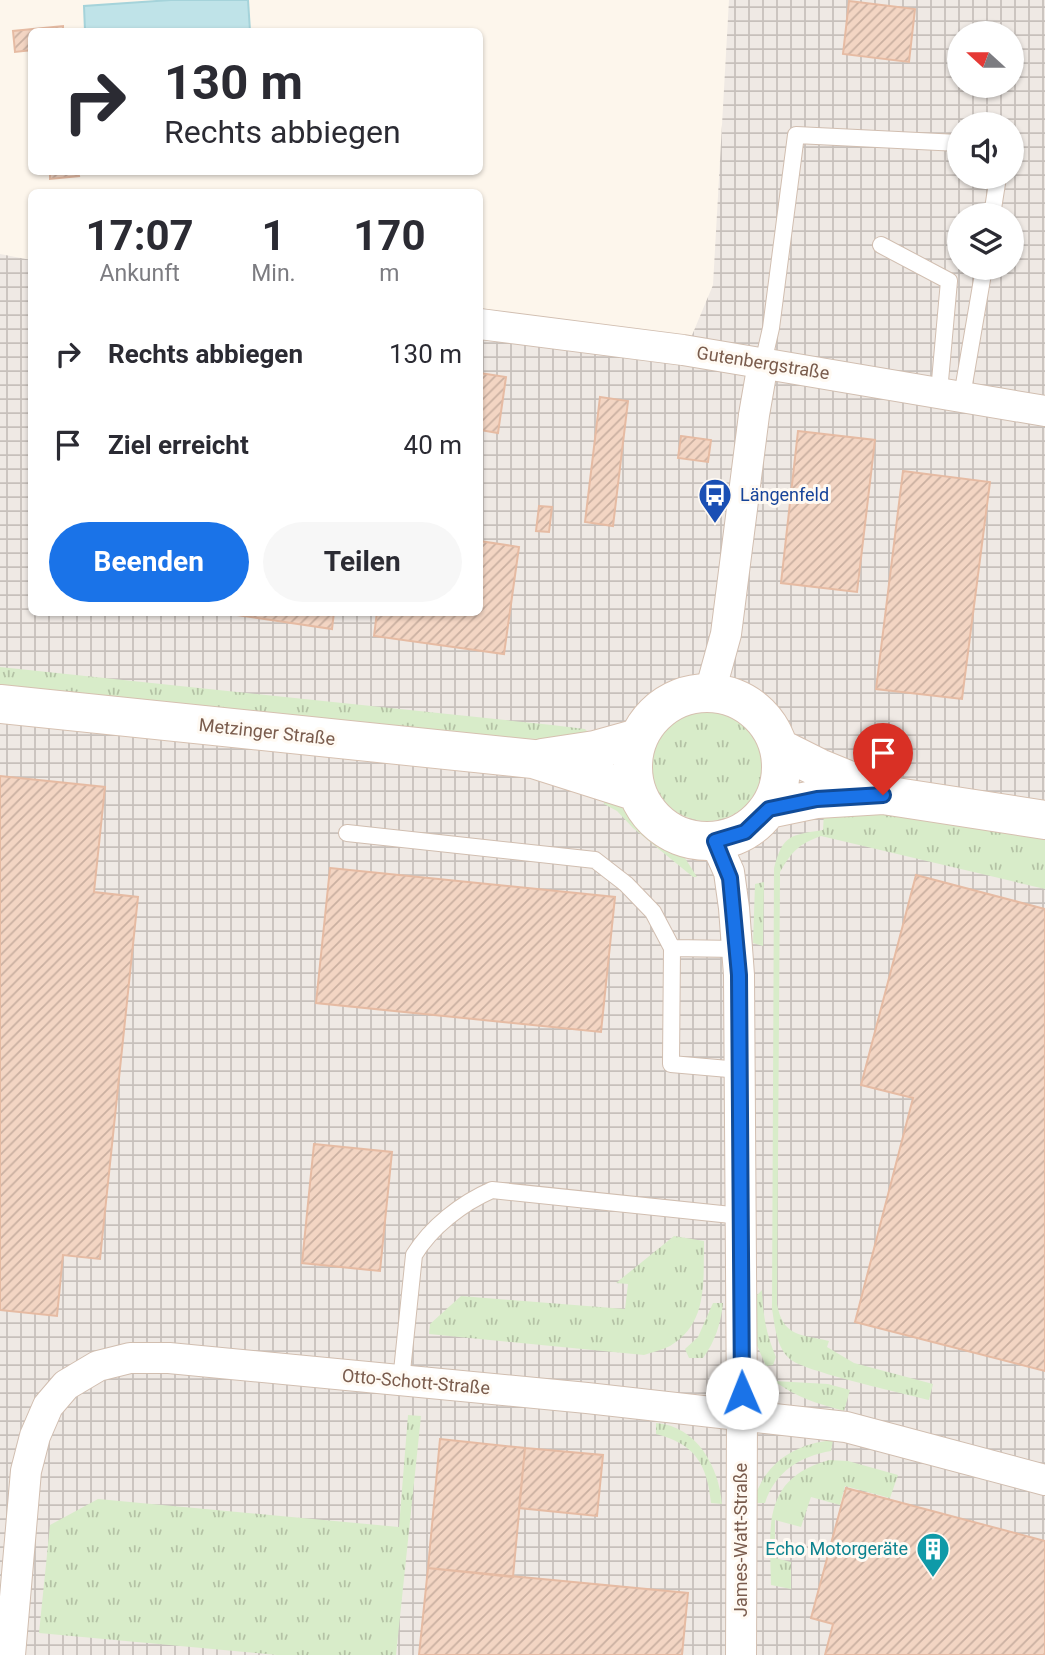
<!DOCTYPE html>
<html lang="de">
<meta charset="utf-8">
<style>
:root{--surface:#fff;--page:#f7f7f7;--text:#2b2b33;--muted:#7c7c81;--accent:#1a73e8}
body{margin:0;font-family:Roboto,sans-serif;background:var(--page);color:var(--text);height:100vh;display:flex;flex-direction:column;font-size:26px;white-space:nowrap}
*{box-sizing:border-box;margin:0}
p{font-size:23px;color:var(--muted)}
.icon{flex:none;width:38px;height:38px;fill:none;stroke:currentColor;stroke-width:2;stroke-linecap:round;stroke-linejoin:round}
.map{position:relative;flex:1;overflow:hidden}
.drawer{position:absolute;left:28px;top:189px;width:455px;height:427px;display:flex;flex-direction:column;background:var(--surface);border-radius:10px;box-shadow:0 2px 5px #0004}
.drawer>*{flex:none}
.top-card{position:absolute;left:28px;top:28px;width:455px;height:147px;border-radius:10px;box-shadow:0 2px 5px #0004;background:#fff;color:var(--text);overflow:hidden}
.needle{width:46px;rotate:291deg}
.fabs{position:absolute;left:947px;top:21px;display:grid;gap:14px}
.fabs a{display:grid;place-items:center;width:77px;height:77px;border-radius:50%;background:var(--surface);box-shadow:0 2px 5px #0004;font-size:35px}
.pin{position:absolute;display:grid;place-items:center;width:60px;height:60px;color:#fff;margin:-72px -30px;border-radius:50% 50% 50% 0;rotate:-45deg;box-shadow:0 0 7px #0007}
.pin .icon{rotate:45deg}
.me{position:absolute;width:77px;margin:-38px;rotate:359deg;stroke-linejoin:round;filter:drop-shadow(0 0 5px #0008)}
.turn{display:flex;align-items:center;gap:24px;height:147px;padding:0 21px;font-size:32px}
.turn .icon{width:91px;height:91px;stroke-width:2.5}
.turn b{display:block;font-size:49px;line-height:60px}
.eta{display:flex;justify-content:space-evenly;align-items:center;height:119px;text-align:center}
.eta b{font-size:42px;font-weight:700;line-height:49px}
.action{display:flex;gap:14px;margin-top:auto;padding:14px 21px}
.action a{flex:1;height:80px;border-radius:42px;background:var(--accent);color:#fff;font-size:28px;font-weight:700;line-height:80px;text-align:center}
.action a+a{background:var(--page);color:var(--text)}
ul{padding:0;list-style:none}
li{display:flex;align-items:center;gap:21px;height:91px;padding:0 21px}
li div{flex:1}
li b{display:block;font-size:26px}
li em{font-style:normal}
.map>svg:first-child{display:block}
.industrial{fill:url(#industrial-grid);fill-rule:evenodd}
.grass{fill:url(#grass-tufts)}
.water{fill:#bfe3e8;stroke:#a5d3da;stroke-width:2}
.building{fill:url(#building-hatch);stroke:#e6bba3;stroke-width:2}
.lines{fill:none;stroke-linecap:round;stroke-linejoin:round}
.lane-casing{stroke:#d1beb0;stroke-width:18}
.street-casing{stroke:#d1beb0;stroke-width:32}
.secondary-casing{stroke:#d6c0b0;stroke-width:40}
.lane{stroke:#fff;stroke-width:16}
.street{stroke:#fff;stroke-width:30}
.secondary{stroke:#fff;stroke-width:38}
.route-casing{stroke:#114b97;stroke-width:18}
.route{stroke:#1a73e8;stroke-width:12}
.labels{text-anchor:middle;stroke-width:6;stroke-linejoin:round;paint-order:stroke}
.street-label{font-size:18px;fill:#7a5c4d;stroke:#fffaf3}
.transit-label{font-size:18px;fill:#164399;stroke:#fffaf3;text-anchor:start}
.culture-label{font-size:18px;fill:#0d838f;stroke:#fffaf3;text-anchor:end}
</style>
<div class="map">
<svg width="1045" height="1655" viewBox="0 0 1045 1655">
<defs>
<pattern id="industrial-grid" width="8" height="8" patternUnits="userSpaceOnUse" patternTransform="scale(1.75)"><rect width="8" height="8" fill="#efe9e4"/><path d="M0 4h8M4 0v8" fill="none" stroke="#c7c0bb"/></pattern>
<pattern id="grass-tufts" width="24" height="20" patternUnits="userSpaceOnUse" patternTransform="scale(1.75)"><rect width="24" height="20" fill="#d8ecc9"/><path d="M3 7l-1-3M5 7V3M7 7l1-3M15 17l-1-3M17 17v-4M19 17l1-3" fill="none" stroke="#b4c2a5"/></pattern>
<pattern id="building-hatch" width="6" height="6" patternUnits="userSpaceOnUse" patternTransform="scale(1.75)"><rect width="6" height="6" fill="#f3d5c3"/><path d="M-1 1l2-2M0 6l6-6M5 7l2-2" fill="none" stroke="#cab0a1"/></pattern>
</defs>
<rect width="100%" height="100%" fill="#fdf6ec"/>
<path class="industrial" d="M729 0H1045V1655H0V254L31 260 32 612H480V326L685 352 713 285ZM959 33H1012V86H959ZM959 124H1012V177H959ZM959 215H1012V268H959Z"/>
<path class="grass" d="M0 667 552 725 585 729 590 734 554 739 473 738 0 689Z
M652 766a55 55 0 1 1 110 0a55 55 0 1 1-110 0Z
M603 795 627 806 644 829 685 858 697 877H693L633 828 617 811 604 804Z
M824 812 918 813 1045 832V889L821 836C799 844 792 851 780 872L777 1304C783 1337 800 1334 829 1341L827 1347 854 1363 933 1384 929 1400C906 1394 802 1371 790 1359 776 1347 775 1326 772 1309L774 868C783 835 790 835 823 830Z
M764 882 763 946 753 943 755 884Z
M674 1236 704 1241C703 1280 709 1323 670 1346 662 1350 652 1352 644 1355L429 1334 430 1324 461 1296 625 1309 628 1284 616 1283Z
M762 1290C763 1315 766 1334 776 1357L773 1365 766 1366 755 1341 753 1299Z
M713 1303H723C721 1323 715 1342 703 1358H689L685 1349 698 1337Z
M774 1381 828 1384 850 1390 844 1411C818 1404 796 1397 774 1381Z
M408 1415 421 1416 396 1655H277L39 1633 50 1525 98 1499 399 1527Z
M656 1423C697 1426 719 1467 722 1504L711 1503C707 1464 695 1444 656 1434Z
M833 1440 831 1451C800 1456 775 1472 765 1503H753C764 1463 794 1444 833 1440Z
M829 1460 848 1461 898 1475 890 1498 845 1486 840 1505 811 1497 801 1527 775 1520V1558L791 1562V1589L771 1585C770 1527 761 1479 829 1460Z"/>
<path class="water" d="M171 0H248L250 31H85L84 6Z"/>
<path class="building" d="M849 1 915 9 909 62 843 54Z
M63 26V32H32V50L15 52 13 31Z
M50 172H78L79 176 50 179Z
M480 373 506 377 498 433 480 430Z
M600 397 628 401 613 526 585 522Z
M798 431 875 440 857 592 781 583Z
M681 436 711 440 708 462 678 458Z
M903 471 990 482 962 699 876 689Z
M539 506 552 507 549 532 536 531Z
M480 541 519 547 504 654 374 636 377 612H480Z
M216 612H334L332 629Z
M0 776 105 787 94 892 138 897 100 1259 63 1255 57 1316 0 1310Z
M330 868 615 897 601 1032 316 1003Z
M916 875 1045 909V1371L855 1322 913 1098 861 1085Z
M314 1144 392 1152 380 1271 302 1263Z
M440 1439 525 1448 513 1577 428 1568Z
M525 1448 603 1455 597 1516 519 1508Z
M846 1488 1045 1541V1655H825L833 1624 811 1618Z
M428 1568 688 1593 682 1655H419Z"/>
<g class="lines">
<defs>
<path id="lane" d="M992 215 998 177
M881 245 949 281 939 392
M763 363 771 328 796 135 959 143
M962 396 984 268
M347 833 595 860 626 884 653 912 672 948 737 949
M672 948 671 1064 740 1070
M401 1381 414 1255C431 1227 462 1203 492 1190L741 1216"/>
<path id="street" d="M480 324 683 350 1045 411
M710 692 726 634 754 415 763 363
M715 841 729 872 734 908 739 975 742 1416 741 1655
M10 1655 26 1471 35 1436 48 1406 66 1385 98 1366 130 1358H169L587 1398 846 1427 1045 1480"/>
<path id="secondary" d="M633 767a74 74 0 1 1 148 0a74 74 0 1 1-148 0Z
M0 704 533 759 637 792
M779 748 819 768 875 791
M542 758 595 750 638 738
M769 809 817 799 883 795 1045 820"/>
</defs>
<use href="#lane" class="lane-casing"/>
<use href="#street" class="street-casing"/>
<use href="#secondary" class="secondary-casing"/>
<use href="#lane" class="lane"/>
<use href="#street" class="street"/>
<use href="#secondary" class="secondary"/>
</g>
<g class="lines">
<defs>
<path id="route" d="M742 1393 739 975 730 878 715 841 745 832 769 809 817 799 883 795"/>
</defs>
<use href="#route" class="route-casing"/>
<use href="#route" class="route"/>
</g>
<defs>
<symbol id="bus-pin" viewBox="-11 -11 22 30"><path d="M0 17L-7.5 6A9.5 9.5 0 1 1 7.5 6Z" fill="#1a4fb4" stroke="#fffaf3"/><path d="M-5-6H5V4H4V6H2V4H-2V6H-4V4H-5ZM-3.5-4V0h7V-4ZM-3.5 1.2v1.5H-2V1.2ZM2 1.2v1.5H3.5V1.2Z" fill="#fff"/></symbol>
<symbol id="building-pin" viewBox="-11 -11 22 30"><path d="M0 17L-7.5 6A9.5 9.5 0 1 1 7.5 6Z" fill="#0f9aa8" stroke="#fffaf3"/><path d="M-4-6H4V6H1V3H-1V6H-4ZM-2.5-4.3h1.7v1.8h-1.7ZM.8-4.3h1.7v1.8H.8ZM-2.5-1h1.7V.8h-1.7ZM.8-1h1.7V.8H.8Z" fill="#fff"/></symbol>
</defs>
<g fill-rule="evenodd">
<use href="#bus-pin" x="696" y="476" width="38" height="52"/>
<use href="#building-pin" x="914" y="1530" width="38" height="52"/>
</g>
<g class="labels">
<g class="street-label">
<text transform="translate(763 363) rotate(9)" y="6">Gutenbergstraße</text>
<text transform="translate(267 732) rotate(6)" y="6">Metzinger Straße</text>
<text transform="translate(416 1382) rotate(5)" y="6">Otto-Schott-Straße</text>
<text transform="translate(741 1540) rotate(-90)" y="6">James-Watt-Straße</text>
</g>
<g class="transit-label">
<text x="740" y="501">Längenfeld</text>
</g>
<g class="culture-label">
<text x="908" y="1555">Echo Motorgeräte</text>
</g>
</g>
</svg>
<div class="fabs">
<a><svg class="needle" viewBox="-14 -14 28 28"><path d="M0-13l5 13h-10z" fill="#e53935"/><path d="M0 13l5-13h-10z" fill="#7c7c81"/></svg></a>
<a><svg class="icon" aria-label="sound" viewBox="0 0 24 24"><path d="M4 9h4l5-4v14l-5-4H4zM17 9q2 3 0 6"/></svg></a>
<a><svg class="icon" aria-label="layers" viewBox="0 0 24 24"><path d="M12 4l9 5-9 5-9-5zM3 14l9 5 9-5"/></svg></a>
</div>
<div class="pin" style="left:883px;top:795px;background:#d93025"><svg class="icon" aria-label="arrive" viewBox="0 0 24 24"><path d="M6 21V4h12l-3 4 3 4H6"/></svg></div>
<svg class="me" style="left:742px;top:1393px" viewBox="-20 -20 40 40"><circle r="19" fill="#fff"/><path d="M0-13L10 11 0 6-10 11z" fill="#1a73e8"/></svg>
<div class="top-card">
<div class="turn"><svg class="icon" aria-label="right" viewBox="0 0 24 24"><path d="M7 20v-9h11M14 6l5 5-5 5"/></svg><div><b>130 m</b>Rechts abbiegen</div></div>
</div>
<section class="drawer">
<div class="eta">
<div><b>17:07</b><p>Ankunft</p></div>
<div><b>1</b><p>Min.</p></div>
<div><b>170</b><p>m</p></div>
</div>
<ul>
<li><svg class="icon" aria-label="right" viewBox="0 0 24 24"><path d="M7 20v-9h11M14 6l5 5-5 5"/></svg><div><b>Rechts abbiegen</b></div><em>130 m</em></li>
<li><svg class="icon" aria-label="arrive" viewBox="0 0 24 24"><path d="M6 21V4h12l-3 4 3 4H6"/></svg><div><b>Ziel erreicht</b></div><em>40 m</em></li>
</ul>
<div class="action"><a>Beenden</a><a>Teilen</a></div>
</section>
</div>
